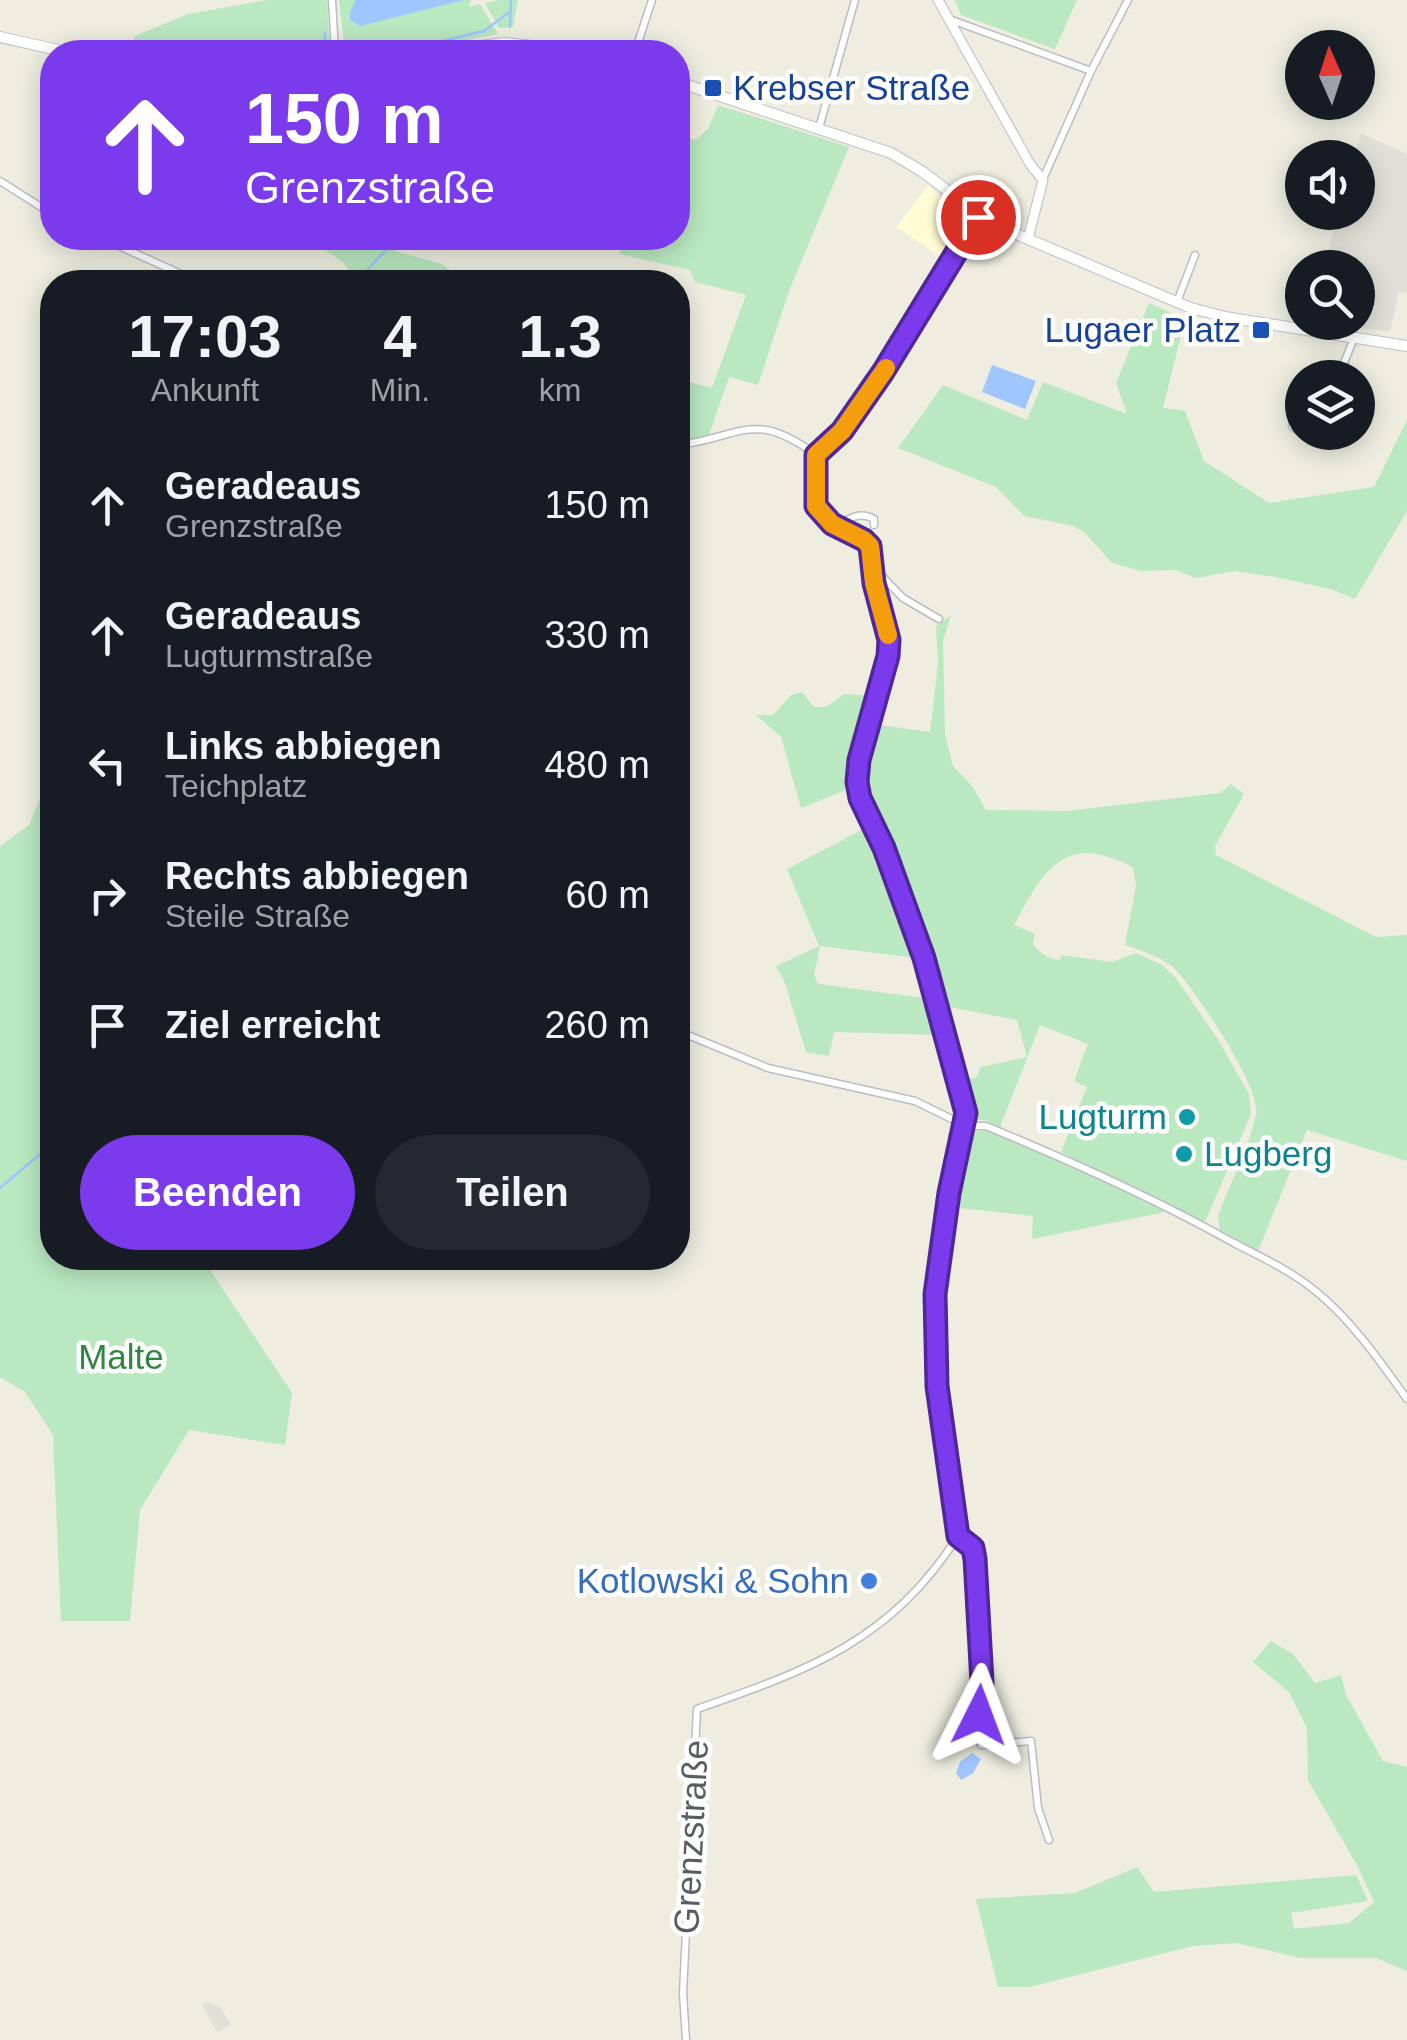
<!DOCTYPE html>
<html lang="de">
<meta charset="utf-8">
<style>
:root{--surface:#171b24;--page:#242831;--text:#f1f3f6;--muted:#9ea1a6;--accent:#7c3aed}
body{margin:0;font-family:Helvetica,sans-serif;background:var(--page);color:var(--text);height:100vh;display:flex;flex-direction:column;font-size:38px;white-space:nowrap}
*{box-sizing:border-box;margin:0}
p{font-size:32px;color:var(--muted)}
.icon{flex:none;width:55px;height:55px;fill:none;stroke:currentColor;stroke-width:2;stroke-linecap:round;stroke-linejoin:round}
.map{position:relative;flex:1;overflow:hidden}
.side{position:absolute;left:40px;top:270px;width:650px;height:1000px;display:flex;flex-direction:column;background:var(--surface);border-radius:40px;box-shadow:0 5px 25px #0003}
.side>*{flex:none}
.hud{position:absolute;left:40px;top:40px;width:650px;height:210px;border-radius:40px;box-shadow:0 5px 25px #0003;background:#7c3aed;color:#fff;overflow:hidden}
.needle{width:65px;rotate:357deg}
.controls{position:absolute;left:1285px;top:30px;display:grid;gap:20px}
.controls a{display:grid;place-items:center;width:90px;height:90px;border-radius:50%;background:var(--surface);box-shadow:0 5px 25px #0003;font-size:50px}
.pin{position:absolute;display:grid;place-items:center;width:85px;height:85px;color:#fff;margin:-42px;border:5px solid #fff;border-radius:50%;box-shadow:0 2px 10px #0007}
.me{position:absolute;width:110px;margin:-55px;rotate:3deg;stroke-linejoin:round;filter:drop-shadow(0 0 8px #0008)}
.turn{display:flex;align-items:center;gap:35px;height:210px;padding:0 40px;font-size:45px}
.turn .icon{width:130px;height:130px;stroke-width:2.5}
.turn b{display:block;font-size:70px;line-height:85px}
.eta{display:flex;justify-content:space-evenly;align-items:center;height:170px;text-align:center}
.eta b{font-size:60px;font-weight:800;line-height:70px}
.primary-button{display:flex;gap:20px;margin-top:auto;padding:20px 40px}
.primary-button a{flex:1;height:115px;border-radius:60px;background:var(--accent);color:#fff;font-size:40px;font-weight:800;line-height:115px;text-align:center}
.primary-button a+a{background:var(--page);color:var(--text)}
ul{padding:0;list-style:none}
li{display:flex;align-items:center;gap:30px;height:130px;padding:0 40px}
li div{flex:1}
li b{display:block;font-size:38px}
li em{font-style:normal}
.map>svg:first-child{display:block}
.commercial{fill:#fffcd4}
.industrial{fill:#e1e0d8}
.green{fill:#bae8c1}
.water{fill:#9fc6ff}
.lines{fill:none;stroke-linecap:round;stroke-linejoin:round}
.stream{stroke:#9fc6ff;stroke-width:2.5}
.minor-casing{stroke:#bbbdc3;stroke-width:9}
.tertiary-casing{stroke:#bbbdc3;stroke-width:11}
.secondary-casing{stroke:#bdc0c8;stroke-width:12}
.minor{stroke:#fff;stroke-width:6}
.tertiary{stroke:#fff;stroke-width:9}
.secondary{stroke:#fff;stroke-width:10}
.route-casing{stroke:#51269a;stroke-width:25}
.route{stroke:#7c3aed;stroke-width:18}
.slow{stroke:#f59e0b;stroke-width:18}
.transit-dot{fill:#1a4fb4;stroke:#fff;stroke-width:4}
.culture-dot{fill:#0f9aa8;stroke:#fff;stroke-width:4}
.shop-dot{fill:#3f7fe0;stroke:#fff;stroke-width:4}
.labels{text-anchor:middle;stroke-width:9;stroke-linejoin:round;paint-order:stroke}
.transit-label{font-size:35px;fill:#164399;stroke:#fff;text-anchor:start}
.culture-label{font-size:35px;fill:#0d838f;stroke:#fff;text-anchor:end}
.park-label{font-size:35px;fill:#2e863f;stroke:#fff}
.shop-label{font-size:35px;fill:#366cbe;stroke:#fff;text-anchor:end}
.street-label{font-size:35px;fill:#595c63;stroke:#fff}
</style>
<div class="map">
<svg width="1407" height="2040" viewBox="0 0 1407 2040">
<rect width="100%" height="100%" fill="#eeede0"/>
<path class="commercial" d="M928 185 965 220 943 258 896 227Z"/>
<path class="industrial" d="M1361 133 1407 154V293L1399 292 1390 332 1324 323 1358 322V268L1324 267 1339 213 1358 212V158L1354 157Z
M206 2002 219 2006 231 2024 217 2033 202 2004Z"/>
<path class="green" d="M267 0H327L330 52H130L135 36 188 14Z
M339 0H471L469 7 480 4 498 34 406 52H345Z
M499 0H518L513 27 499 28 485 3Z
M955 0H1077L1055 49 961 15Z
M718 105 849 147 789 291 758 385 729 377 709 435 678 441V379L712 388 746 295 695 282 690 270 619 254 625 238H678V136L696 140 709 127Z
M307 238H407L395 251 442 264 465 282H348L352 275 344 263Z
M1149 303 1185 319 1163 408 1185 411 1204 461 1269 503 1374 487 1407 420V511L1355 599 1331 589 1276 577 1235 571 1196 578 1176 570 1142 571 1112 563 1084 532 1073 526 1024 516 996 487 898 448 943 385 1027 420 1043 382 1127 414 1116 383Z
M951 615 943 641 945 734 953 766 973 787 986 810 1067 811 1220 793 1231 784 1244 794 1215 846 1216 855 1376 937 1407 935V1161L1307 1130 1258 1251 1220 1230 1218 1216C1230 1183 1249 1148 1256 1114 1261 1087 1194 988 1174 968 1160 956 1142 951 1125 945L1136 885 1133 868C1125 862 1115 859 1105 856 1055 840 1034 889 1014 925L1035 934 1033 944C1041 954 1048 959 1060 960L1061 955 1112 962 1136 953 1162 965 1176 978 1219 1041 1249 1094 1251 1114 1206 1220 1199 1222 1061 1152 1087 1087 1074 1081 1088 1044 1040 1025 1000 1127 985 1120H970L959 1078H976L981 1067 1027 1057 1017 1020 939 1005 928 958 862 797V760L873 724 930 732 938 664 936 626Z
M802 692 814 707H826L844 694 874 696 856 759V786L801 808 781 737 756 715H773L791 695Z
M52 770V1258H202L292 1393 285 1445 189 1430 140 1510 130 1621H61L53 1435 25 1392 0 1377V846L29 825Z
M871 825 923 959 820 946 814 975 818 984 933 999 942 1035 834 1032 829 1056 806 1052 785 983 776 966 819 946 787 869Z
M985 1130 1097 1176 1165 1212 1032 1239 1033 1216 950 1207 970 1133Z
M1271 1641 1293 1654 1315 1683 1341 1675 1346 1695 1383 1761 1407 1767V1971L1376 1958H1300L1237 1943 1193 1946 1029 1987H998L976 1899 1075 1893 1137 1867 1154 1892 1356 1875 1368 1901 1291 1913 1294 1929 1349 1923 1374 1902 1358 1867 1308 1780 1307 1728 1289 1692 1253 1662Z"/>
<path class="water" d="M356 0H464L360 26 350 20V12Z
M992 365 1036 381 1025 409 982 392Z
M972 1753 981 1759 973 1773 961 1780 956 1773 960 1762Z"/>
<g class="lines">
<path class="stream" d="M510 27 511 0
M325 33V52
M384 52H388
M397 52 484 31 511 11
M356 282 397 238
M0 1188 52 1144"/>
<defs>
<path id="minor" d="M332 0 335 52
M949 19 1091 71
M635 52 652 0
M819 128 855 0
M1043 179 1091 71 1128 0
M0 181 52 214
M101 238 199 282
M1177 302 1195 255
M1338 378 1354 338
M1302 418 1292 426 1307 437 1310 432
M678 445C740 438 753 408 816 455
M816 455 842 431 883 372 978 217
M838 526C850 518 860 511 874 519V525
M875 569 903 598 939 619
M678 1031 768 1068 915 1101 966 1126H986C1071 1161 1154 1198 1234 1243 1261 1257 1289 1270 1313 1289 1350 1318 1380 1361 1407 1399
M958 1536 973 1548 975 1559 982 1682 979 1715 981 1745 1031 1741 1038 1808 1049 1840
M686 2040 683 1993 697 1709C809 1670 891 1641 958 1536L937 1386 935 1294 949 1193 966 1126V1113L924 958 884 848 859 793V760L889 656C892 628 875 607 873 580 872 568 875 552 866 542 852 526 829 526 817 506L816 455"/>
<path id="tertiary" d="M938 0 1030 164 1043 180 1028 239"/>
<path id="secondary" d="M0 37 67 52
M428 52 505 43 585 52
M678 82 891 153 923 172 990 223 1191 308 1225 317 1407 346"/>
</defs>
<use href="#minor" class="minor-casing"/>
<use href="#tertiary" class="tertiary-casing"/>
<use href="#secondary" class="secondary-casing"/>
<use href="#minor" class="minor"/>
<use href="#tertiary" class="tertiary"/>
<use href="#secondary" class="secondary"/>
</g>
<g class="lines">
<defs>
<path id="route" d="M978 217 883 372 842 431 816 455V506L832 524 864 540 870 546 874 583 889 640 888 656 859 760 857 782 860 798 884 848 924 958 966 1113 949 1193 935 1294 937 1386 958 1536 973 1548 975 1559 982 1682 979 1715"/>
</defs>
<use href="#route" class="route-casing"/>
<use href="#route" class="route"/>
<path class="slow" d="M886 368 842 431 816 455V506L832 524 864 540 870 546 874 583 888 635"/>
</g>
<g class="transit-dot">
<rect x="703" y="78" width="20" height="20" rx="5"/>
<rect x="1251" y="320" width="20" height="20" rx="5"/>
</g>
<g class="culture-dot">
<circle cx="1187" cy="1117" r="10"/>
<circle cx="1184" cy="1154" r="10"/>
</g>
<circle class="shop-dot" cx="869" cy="1581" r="10"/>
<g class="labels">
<g class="transit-label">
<text x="733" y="100">Krebser Straße</text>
<text x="1241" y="342" text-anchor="end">Lugaer Platz</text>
</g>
<g class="culture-label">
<text x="1167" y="1129">Lugturm</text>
<text x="1204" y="1166" text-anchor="start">Lugberg</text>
</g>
<g class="park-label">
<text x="121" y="1369">Malte</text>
</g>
<g class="shop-label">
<text x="849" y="1593">Kotlowski &amp; Sohn</text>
</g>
<g class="street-label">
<text transform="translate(691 1837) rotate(-87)" y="12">Grenzstraße</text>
</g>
</g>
</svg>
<div class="controls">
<a><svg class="needle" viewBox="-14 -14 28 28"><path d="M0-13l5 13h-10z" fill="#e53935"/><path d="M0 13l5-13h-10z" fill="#9ea1a6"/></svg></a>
<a><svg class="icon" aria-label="sound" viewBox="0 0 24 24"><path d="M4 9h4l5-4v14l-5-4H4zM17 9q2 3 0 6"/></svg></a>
<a><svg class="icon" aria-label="search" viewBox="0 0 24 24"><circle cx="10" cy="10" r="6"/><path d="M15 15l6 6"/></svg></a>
<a><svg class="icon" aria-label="layers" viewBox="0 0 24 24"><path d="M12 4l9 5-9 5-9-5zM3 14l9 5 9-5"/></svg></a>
</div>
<div class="pin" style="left:978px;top:217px;background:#d93025"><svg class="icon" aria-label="arrive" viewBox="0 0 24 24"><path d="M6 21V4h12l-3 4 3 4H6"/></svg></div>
<svg class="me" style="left:979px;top:1715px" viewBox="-20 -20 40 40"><path d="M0-17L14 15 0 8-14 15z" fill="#7c3aed" stroke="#fff" stroke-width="4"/></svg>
<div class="hud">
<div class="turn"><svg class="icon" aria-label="ahead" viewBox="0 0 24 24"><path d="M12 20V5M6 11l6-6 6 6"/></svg><div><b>150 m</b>Grenzstraße</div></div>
</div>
<section class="side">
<div class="eta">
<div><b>17:03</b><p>Ankunft</p></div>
<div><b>4</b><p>Min.</p></div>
<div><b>1.3</b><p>km</p></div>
</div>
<ul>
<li><svg class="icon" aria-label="ahead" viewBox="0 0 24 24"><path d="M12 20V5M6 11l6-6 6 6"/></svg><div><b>Geradeaus</b><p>Grenzstraße</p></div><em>150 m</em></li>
<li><svg class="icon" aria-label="ahead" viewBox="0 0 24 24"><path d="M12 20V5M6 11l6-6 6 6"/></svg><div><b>Geradeaus</b><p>Lugturmstraße</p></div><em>330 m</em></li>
<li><svg class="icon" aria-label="left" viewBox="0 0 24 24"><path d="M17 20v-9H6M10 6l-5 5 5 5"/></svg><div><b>Links abbiegen</b><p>Teichplatz</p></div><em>480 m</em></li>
<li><svg class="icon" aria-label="right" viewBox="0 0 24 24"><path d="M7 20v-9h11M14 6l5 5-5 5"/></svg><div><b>Rechts abbiegen</b><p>Steile Straße</p></div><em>60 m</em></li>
<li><svg class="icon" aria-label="arrive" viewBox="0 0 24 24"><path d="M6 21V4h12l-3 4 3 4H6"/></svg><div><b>Ziel erreicht</b></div><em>260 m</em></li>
</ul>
<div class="primary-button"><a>Beenden</a><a>Teilen</a></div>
</section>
</div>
